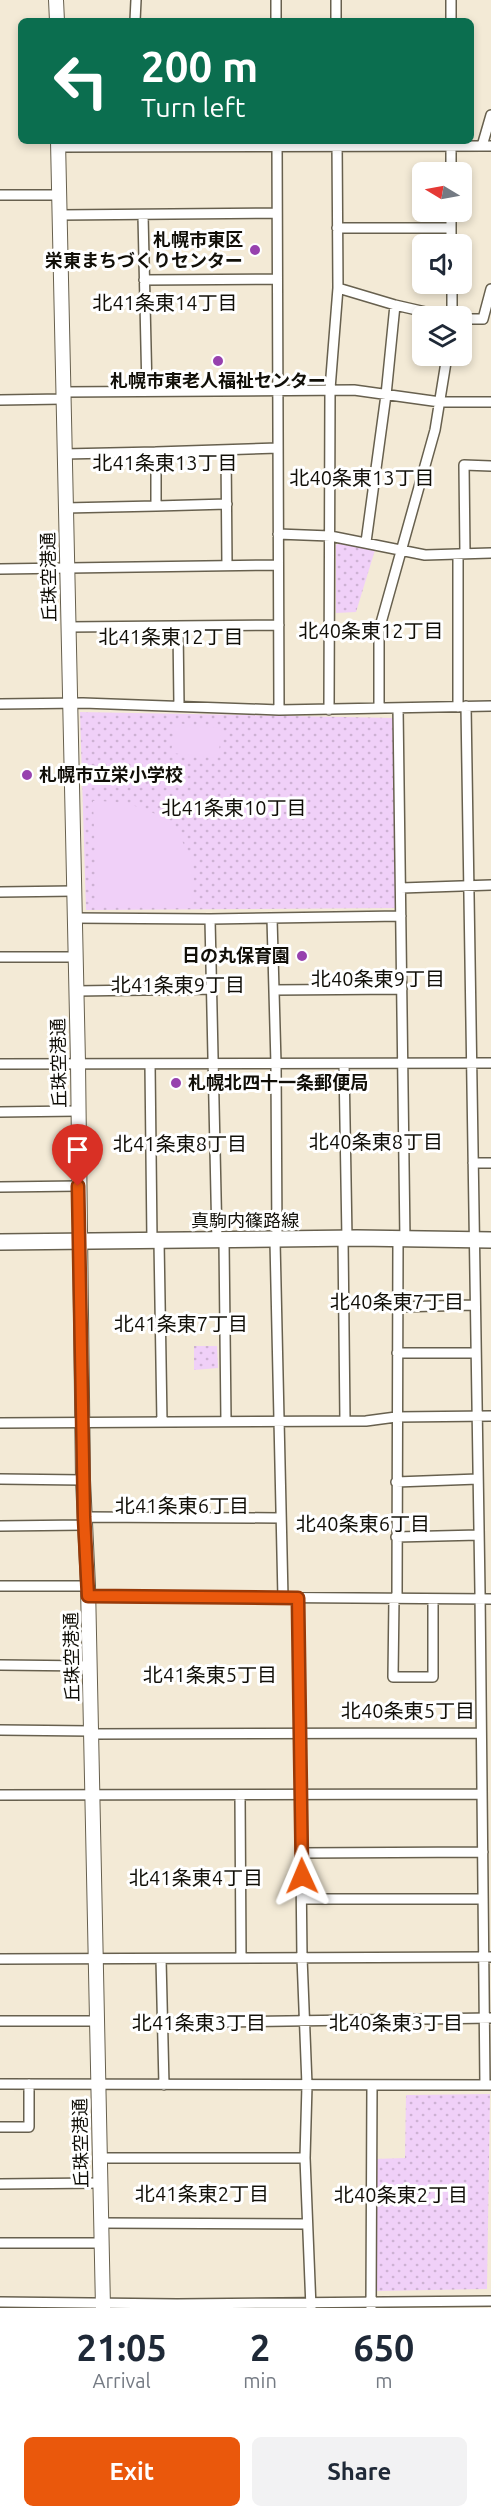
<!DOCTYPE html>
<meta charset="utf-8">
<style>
:root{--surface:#fff;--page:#f2f2f3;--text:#1f2937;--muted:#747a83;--accent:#ea580c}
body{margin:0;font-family:Ubuntu,"Noto Sans JP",sans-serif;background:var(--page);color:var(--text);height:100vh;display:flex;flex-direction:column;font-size:22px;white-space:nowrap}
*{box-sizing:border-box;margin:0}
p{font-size:20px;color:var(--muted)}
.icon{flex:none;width:33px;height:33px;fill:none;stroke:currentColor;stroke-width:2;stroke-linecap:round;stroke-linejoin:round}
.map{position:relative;height:2308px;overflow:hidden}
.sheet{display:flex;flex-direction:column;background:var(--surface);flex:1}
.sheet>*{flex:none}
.top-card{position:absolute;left:18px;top:18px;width:456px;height:126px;border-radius:9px;box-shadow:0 3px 9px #0003;background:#0b6e4f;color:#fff;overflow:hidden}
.needle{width:39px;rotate:280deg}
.tools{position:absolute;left:412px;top:162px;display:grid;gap:12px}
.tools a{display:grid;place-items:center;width:60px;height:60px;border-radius:9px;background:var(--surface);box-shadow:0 3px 9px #0003;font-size:30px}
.pin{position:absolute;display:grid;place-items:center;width:51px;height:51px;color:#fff;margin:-62px -26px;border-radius:50% 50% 50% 0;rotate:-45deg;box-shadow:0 0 6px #0007}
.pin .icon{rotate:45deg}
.me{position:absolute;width:66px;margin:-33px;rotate:359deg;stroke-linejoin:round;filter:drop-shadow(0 0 4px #0008)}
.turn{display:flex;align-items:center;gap:21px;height:126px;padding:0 24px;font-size:27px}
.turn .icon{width:78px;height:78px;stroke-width:2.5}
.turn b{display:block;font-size:42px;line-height:51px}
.eta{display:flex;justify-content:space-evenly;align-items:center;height:102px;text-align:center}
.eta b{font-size:36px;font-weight:700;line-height:42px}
.primary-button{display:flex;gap:12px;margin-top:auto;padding:12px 24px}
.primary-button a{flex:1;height:69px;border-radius:9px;background:var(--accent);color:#fff;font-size:24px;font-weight:700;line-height:69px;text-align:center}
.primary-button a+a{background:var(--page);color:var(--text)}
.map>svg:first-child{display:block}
.grass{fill:url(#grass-dots)}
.garden{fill:#f0d0f8}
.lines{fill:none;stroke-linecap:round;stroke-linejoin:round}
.street-casing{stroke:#67604e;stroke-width:12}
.secondary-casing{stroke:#67604e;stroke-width:16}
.primary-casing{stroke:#67604e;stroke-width:18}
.street{stroke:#fff;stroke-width:9}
.secondary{stroke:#fff;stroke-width:14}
.primary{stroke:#fff;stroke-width:15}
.route-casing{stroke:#983908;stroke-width:15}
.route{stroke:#ea580c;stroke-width:10}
.poi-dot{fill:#9741ae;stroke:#fff;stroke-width:2}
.labels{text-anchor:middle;stroke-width:6;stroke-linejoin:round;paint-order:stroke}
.poi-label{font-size:18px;font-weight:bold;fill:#110f08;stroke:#fff;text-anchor:end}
.street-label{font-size:18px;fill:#110f08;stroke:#fff}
.neighbourhood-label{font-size:20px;fill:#110f08;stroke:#fff}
</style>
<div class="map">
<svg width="491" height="2308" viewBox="0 0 491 2308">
<defs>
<pattern id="grass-dots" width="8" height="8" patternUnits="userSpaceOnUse" patternTransform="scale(1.5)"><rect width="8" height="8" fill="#f0d0f8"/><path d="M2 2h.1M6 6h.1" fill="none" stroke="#cdb1d3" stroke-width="1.8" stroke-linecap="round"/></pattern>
</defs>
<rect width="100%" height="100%" fill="#f3ead6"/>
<path class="grass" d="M339 543 375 550 356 612 336 613V545Z
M80 712 394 718 397 908 86 910Z
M194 1346H217L218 1368 194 1370Z
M490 2094 487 2289 376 2291 373 2159 405 2158 406 2095Z"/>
<path class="garden" d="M175 723 222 728 218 758 171 753Z
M93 801C131 801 170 810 186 849 188 854 192 860 193 866 195 879 192 895 192 908L97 906Z"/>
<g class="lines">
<defs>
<path id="street" d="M276 0V21
M336 0V21
M451 0V21
M135 21 136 0
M277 141 279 710
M337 141 338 288 395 305 443 316
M451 142V172
M482 146 491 115
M58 147 491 146
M0 195H59
M451 212V244
M60 215 277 213
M143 215 147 391
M337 228H451
M144 280 277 279
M452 284V316
M462 319H483L491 289
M63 392 354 390 440 402H491
M0 400 63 399
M226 450 227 565
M64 454 156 452
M227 504 156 506V452L278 448
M65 508 156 506
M278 534 330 536 425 555 491 553
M366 542 386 395 395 305
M465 553 464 465 491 466
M458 554V707
M0 569 278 565
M68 627 279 625
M178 627 179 706
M0 704 83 703 279 710 491 706
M466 706 480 1592 485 2085
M379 708V630L435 430 447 356
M398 708 405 1240
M329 710 330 389 338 288
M401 888 491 885
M0 892 74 891
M74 918 210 919 401 916
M272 918 276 1064 277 1241
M210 919 217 1241
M0 957H75
M274 990 402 989
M76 991 212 989
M0 1064 491 1063
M150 1064 152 1241
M344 1064 347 1239
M0 1112 78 1111
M473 1163H491
M0 1187 79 1186
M343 1239 345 1421
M159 1241 162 1422
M224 1241 226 1421
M275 1241 283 1598
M397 1307 475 1305
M397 1353H476
M0 1423 366 1421 396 1417 491 1416
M0 1479 83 1480
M396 1482 478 1479
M84 1517 280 1518
M0 1526 84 1525
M396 1537 479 1535
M0 1586H88
M88 1596 491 1599
M298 1598 302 1957 307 2085 305 2158 311 2308
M394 1598 393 1677H433V1599
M397 1598 398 1240
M0 1665 90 1666
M0 1730 91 1731
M91 1734 481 1733
M0 1795 482 1794
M240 1795 241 1958
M302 1853 483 1852
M303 1899H483
M0 1959 491 1957
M161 1959 164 2085
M0 2021H97
M162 2023 491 2018
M0 2084 490 2085
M0 2127H29V2084
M99 2158H305
M0 2184 100 2183
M101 2223 307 2224
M0 2243H101
M0 2302 177 2304 491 2301
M371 2308 372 2085"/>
<path id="secondary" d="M56 0 57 21
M58 141 78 1063 83 1480 88 1586 103 2308"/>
<path id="primary" d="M0 1242 357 1238 491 1240"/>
</defs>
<use href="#street" class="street-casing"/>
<use href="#secondary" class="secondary-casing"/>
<use href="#primary" class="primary-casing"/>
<use href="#street" class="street"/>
<use href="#secondary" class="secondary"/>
<use href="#primary" class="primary"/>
</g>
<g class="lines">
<defs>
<path id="route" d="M78 1186 84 1517 88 1596 298 1598 302 1876"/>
</defs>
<use href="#route" class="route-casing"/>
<use href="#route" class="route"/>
</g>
<g class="poi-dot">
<circle cx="255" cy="250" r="6"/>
<circle cx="218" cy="361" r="6"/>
<circle cx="27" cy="775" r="6"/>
<circle cx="302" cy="956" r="6"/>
<circle cx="176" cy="1083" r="6"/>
</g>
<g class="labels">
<g class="poi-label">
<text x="243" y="246">札幌市東区<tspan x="243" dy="21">栄東まちづくりセンター</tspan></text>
<text x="218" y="387" text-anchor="middle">札幌市東老人福祉センター</text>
<text x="39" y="781" text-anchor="start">札幌市立栄小学校</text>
<text x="290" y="962">日の丸保育園</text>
<text x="188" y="1089" text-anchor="start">札幌北四十一条郵便局</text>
</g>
<g class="street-label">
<text transform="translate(49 577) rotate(-91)" y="6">丘珠空港通</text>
<text transform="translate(59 1063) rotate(-91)" y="6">丘珠空港通</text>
<text x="245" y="1227">真駒内篠路線</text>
<text transform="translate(72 1657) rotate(-91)" y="6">丘珠空港通</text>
<text transform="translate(81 2143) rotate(-91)" y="6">丘珠空港通</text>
</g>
<g class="neighbourhood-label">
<text x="165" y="310">北41条東14丁目</text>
<text x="165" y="470">北41条東13丁目</text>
<text x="362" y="485">北40条東13丁目</text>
<text x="371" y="638">北40条東12丁目</text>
<text x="171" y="644">北41条東12丁目</text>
<text x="234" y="815">北41条東10丁目</text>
<text x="378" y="986">北40条東9丁目</text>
<text x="178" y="992">北41条東9丁目</text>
<text x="376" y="1149">北40条東8丁目</text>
<text x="180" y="1151">北41条東8丁目</text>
<text x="397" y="1309">北40条東7丁目</text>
<text x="181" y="1331">北41条東7丁目</text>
<text x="182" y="1513">北41条東6丁目</text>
<text x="363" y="1531">北40条東6丁目</text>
<text x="210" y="1682">北41条東5丁目</text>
<text x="408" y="1718">北40条東5丁目</text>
<text x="196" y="1885">北41条東4丁目</text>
<text x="199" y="2030">北41条東3丁目</text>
<text x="396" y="2030">北40条東3丁目</text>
<text x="202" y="2201">北41条東2丁目</text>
<text x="401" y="2202">北40条東2丁目</text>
</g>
</g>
</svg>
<div class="tools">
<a><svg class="needle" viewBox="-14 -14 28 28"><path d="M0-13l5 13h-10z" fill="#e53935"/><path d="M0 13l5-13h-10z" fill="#747a83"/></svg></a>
<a><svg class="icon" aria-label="sound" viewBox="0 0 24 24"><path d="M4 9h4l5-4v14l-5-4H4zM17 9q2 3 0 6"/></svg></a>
<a><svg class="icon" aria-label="layers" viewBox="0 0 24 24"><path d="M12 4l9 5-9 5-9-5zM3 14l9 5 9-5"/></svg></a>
</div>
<div class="pin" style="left:78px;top:1186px;background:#d93025"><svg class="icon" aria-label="arrive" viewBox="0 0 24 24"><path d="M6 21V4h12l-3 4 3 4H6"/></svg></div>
<svg class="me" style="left:302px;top:1876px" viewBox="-20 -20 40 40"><path d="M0-17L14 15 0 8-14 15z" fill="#ea580c" stroke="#fff" stroke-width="4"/></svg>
<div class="top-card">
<div class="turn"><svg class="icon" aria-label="left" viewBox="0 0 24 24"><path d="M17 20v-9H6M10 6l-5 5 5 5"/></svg><div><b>200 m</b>Turn left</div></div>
</div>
</div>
<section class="sheet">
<div class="eta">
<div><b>21:05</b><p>Arrival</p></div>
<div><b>2</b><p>min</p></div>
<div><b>650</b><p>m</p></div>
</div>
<div class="primary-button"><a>Exit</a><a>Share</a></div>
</section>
